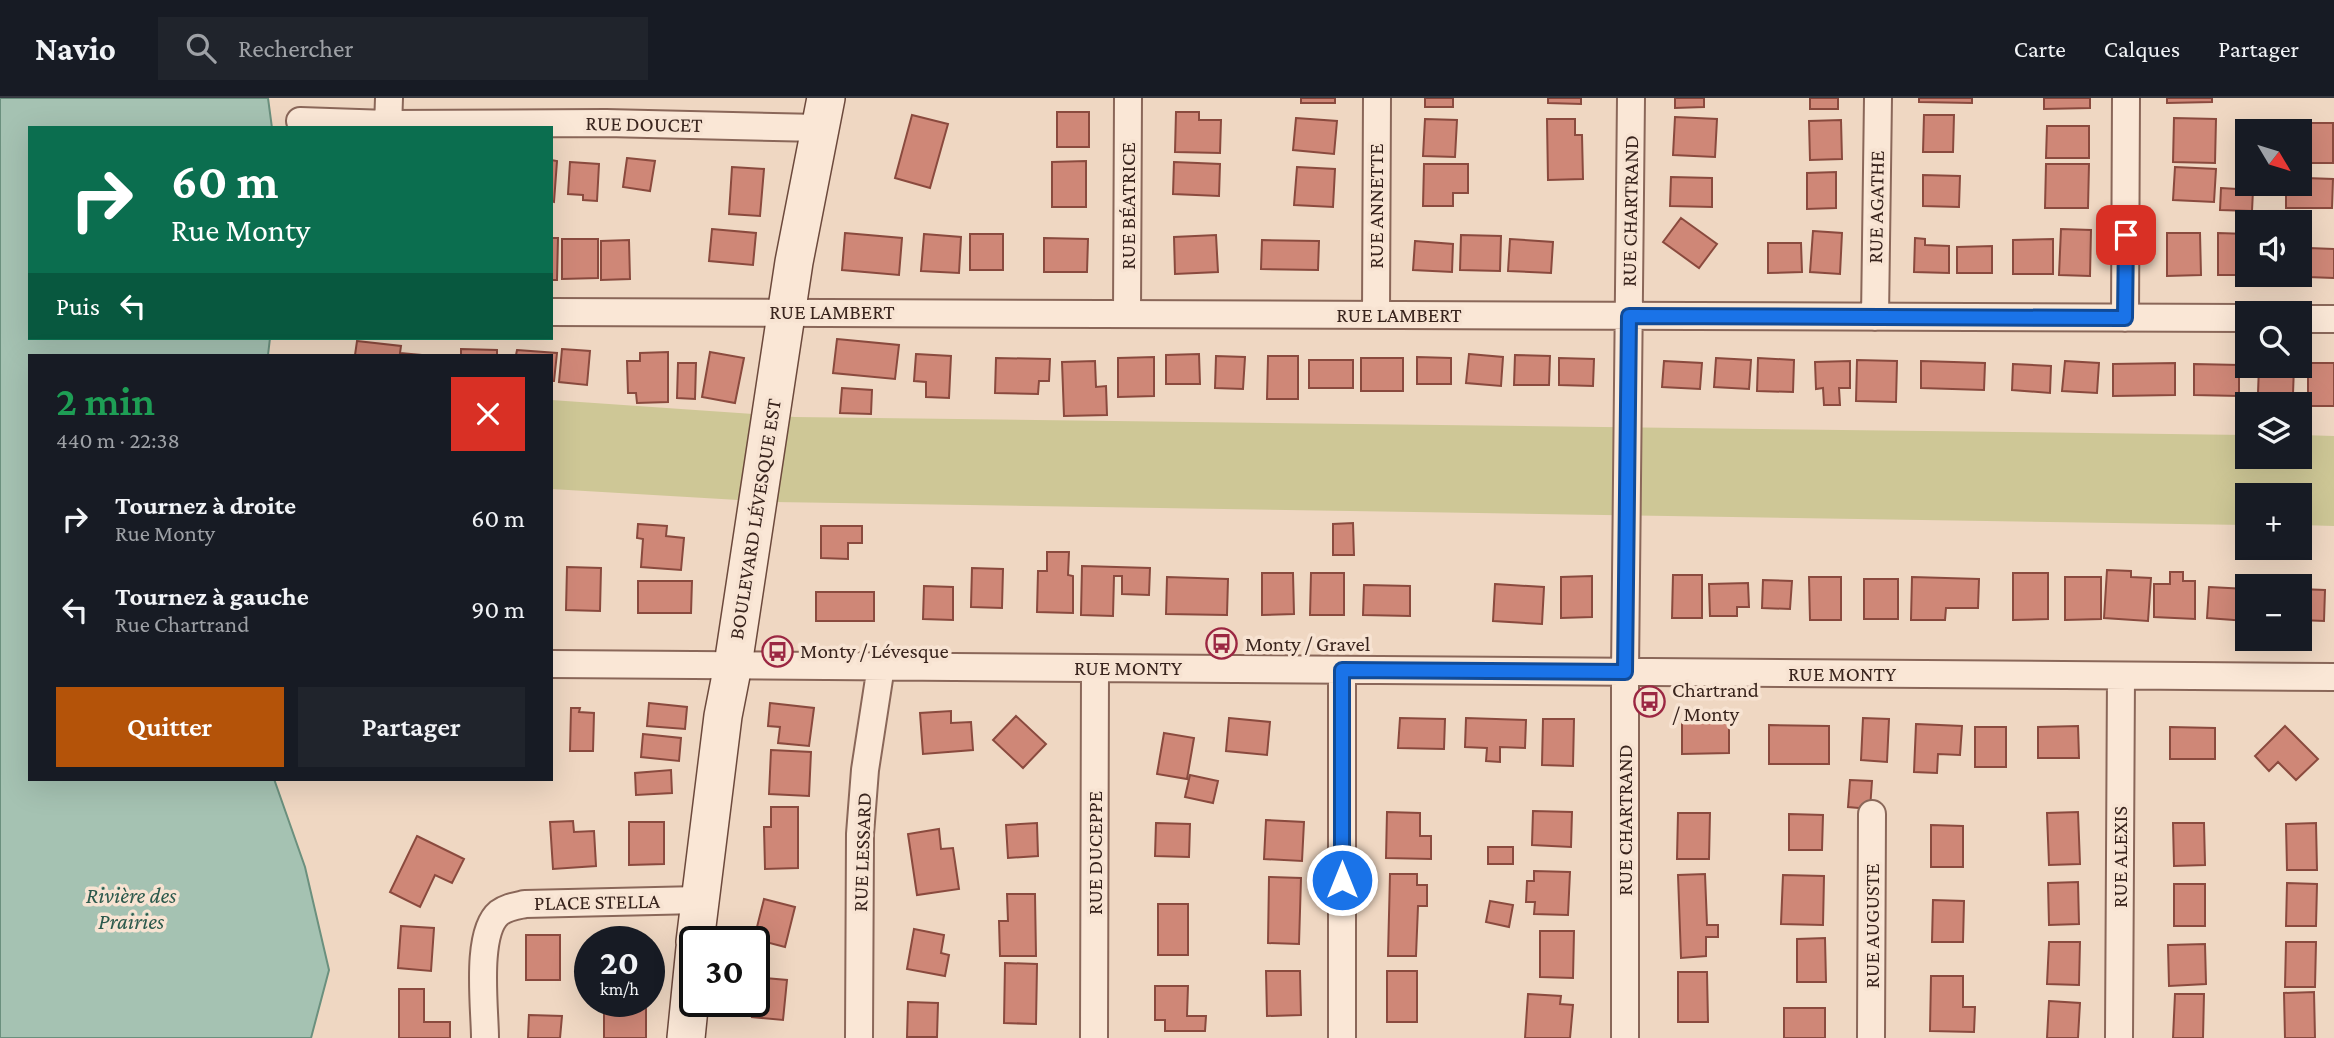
<!DOCTYPE html>
<html lang="fr">
<meta charset="utf-8">
<style>
:root{--surface:#171b24;--page:#20242c;--text:#f1f3f6;--muted:#9ea1a6;--line:#363941;--accent:#b45309}
body{margin:0;font-family:"Crimson Pro",serif;background:var(--page);color:var(--text);height:100vh;display:flex;flex-direction:column;font-size:26px;white-space:nowrap}
*{box-sizing:border-box;margin:0}
p{font-size:23px;color:var(--muted)}
.icon{flex:none;width:38px;height:38px;fill:none;stroke:currentColor;stroke-width:2;stroke-linecap:round;stroke-linejoin:round}
.map{position:relative;flex:1;overflow:hidden}
.sheet{position:absolute;left:28px;top:256px;width:525px;height:427px;display:flex;flex-direction:column;background:var(--surface);border-radius:0px;box-shadow:0 7px 28px #0002}
.sheet>*{flex:none}
.banner{position:absolute;left:28px;top:28px;width:525px;height:214px;border-radius:0px;box-shadow:0 7px 28px #0002;background:#0b6e4f;color:#fff;overflow:hidden}
.needle{width:46px;rotate:128deg}
.fabs{position:absolute;left:2235px;top:21px;display:grid;gap:14px}
.fabs a{display:grid;place-items:center;width:77px;height:77px;border-radius:0px;background:var(--surface);box-shadow:0 7px 28px #0002;font-size:35px}
.speed{position:absolute;left:574px;top:828px;display:flex;gap:14px;font-size:35px;font-weight:700;text-align:center}
.speed>*{display:grid;place-content:center;width:91px;height:91px;border-radius:50%;background:var(--surface);box-shadow:0 7px 28px #0002;line-height:1}
.speed small{font-size:18px;font-weight:400}
.speed .limit{border:4px solid #111;border-radius:10px;background:#fff;color:#111}
.pin{position:absolute;display:grid;place-items:center;width:60px;height:60px;color:#fff;margin:-30px;border-radius:14px;box-shadow:0 4px 10px #0006}
.me{position:absolute;width:77px;margin:-38px;rotate:0deg;stroke-linejoin:round;filter:drop-shadow(0 0 5px #0008)}
.turn{display:flex;align-items:center;gap:24px;height:147px;padding:0 28px;font-size:32px}
.turn .icon{width:91px;height:91px;stroke-width:2.5}
.turn b{display:block;font-size:49px;line-height:60px}
.then{display:flex;align-items:center;height:66px;padding:0 28px;background:#0003;gap:14px;font-size:26px}
.round{display:grid;place-items:center;flex:none;width:74px;height:74px;border-radius:0px;background:var(--page)}
.overview{display:flex;align-items:center;justify-content:space-between;height:119px;padding:0 28px}
h1{font-size:42px;font-weight:600;line-height:52px;color:#1e9e55}
.action{display:flex;gap:14px;margin-top:auto;padding:14px 28px}
.action a{flex:1;height:80px;border-radius:0px;background:var(--accent);color:#fff;font-size:28px;font-weight:600;line-height:80px;text-align:center}
.action a+a{background:var(--page);color:var(--text)}
ul{padding:0;list-style:none}
li{display:flex;align-items:center;gap:21px;height:91px;padding:0 28px}
li div{flex:1}
li b{display:block;font-size:26px}
li em{font-style:normal}
header{display:flex;align-items:center;gap:42px;box-sizing:border-box;height:98px;padding:0 35px;background:var(--surface);border-bottom:2px solid var(--line)}
header strong{font-size:33px}
nav{display:flex;gap:38px;margin-inline-start:auto;font-size:24px}
.search{width:490px;height:63px;background:var(--page);display:flex;align-items:center;gap:18px;box-sizing:border-box;padding:0 24px;border-radius:0px;color:var(--muted);font-size:26px}
.map>svg:first-child{display:block}
.green{fill:#cec796}
.water{fill:#a5c2b2;stroke:#6b907e;stroke-width:2}
.building{fill:#cf8777;stroke:#8a4a3e;stroke-width:2}
.lines{fill:none;stroke-linecap:round;stroke-linejoin:round}
.street-casing{stroke:#8a6759;stroke-width:30}
.secondary-casing{stroke:#6c493c;stroke-width:40}
.street{stroke:#fae7d6;stroke-width:26}
.secondary{stroke:#fae7d6;stroke-width:37}
.route-casing{stroke:#114b97;stroke-width:18}
.route{stroke:#1a73e8;stroke-width:12}
.labels{text-anchor:middle;stroke-width:7;stroke-linejoin:round;paint-order:stroke}
.street-label{font-size:21px;fill:#39241d;stroke:#f7e3d2}
.poi-label{font-size:21px;fill:#39241d;stroke:#f7e3d2;text-anchor:start}
.water-label{font-size:23px;font-style:italic;fill:#2c594c;stroke:#f7e3d2}
</style>
<header>
<strong>Navio</strong>
<div class="search"><svg class="icon" aria-label="search" viewBox="0 0 24 24"><circle cx="10" cy="10" r="6"/><path d="M15 15l6 6"/></svg>Rechercher</div>
<nav><a>Carte</a><a>Calques</a><a>Partager</a></nav>
</header>
<div class="map">
<svg width="2334" height="940" viewBox="0 0 2334 940">
<rect width="100%" height="100%" fill="#efd7c2"/>
<path class="green" d="M551 302 795 319 2247 337V359H2300V337L2334 338V428L2300 427V397H2247V427L774 404 551 391Z"/>
<path class="water" d="M0 0H268L272 30H30V240H270L268 257H30V681H274L305 769 329 872 311 940H0Z"/>
<path class="building" d="M1301 0H1335V5H1301Z
M1425 0H1453V9H1425Z
M1548 0H1581V6L1548 5Z
M1675 0H1704V9L1675 10Z
M1810 0H1838V11H1810Z
M1919 0H1972V5L1919 4Z
M2044 0H2090V10L2044 11Z
M2167 0H2212V4L2167 5Z
M1057 14H1089V49H1057Z
M1176 14H1199V22H1221L1220 55 1175 54Z
M912 17 948 26 930 90 895 80Z
M1924 17H1954L1953 54H1923Z
M1675 19 1717 21 1715 59 1673 57Z
M1296 20 1337 23 1334 56 1293 52Z
M2174 20 2216 21 2215 65 2173 64Z
M1425 21 1457 22 1455 59 1423 58Z
M1547 21H1575V37H1582L1583 81 1548 82Z
M1841 22 1842 61 1810 62 1809 23Z
M2304 25H2333V65H2304Z
M2047 28H2089V60H2046Z
M627 60 655 63 650 93 623 89Z
M551 62 557 63 554 104 551 103Z
M1086 63V109H1052V64Z
M570 64 599 66 597 103 583 102V97L568 96Z
M1174 64 1220 66 1219 98 1173 96Z
M1424 66H1468V95H1453V108H1423Z
M2046 66H2089L2088 110H2045Z
M732 69 764 71 760 118 729 116Z
M1297 69 1335 71 1333 109 1294 107Z
M2175 69 2216 71 2214 104 2173 102Z
M2300 69H2306V80L2333 81 2332 110H2286V86H2300Z
M1836 74V110L1807 111V75Z
M1923 77 1960 78 1959 109 1923 108Z
M1671 79 1712 80V109L1670 108Z
M2221 90 2253 92 2252 113 2220 112Z
M1681 120 1717 146 1699 170 1663 144Z
M712 131 756 135 753 167 709 163Z
M2061 131 2091 132 2090 178 2059 177Z
M1813 133 1842 135 1840 176 1810 174Z
M845 135 902 140 899 177 842 172Z
M2167 135H2200L2201 177 2167 178Z
M2218 135 2247 136V177H2251H2218Z
M924 136 961 139 959 175 921 173Z
M970 136H1003V172H970Z
M1216 137 1218 174 1175 176 1174 139Z
M1461 137 1501 138 1500 173 1460 172Z
M551 140H558L557 182H551Z
M1044 140 1088 141 1087 174H1044Z
M1915 140 1925 141V147L1949 148V175L1914 174Z
M562 141H598V180L562 181Z
M1510 141 1553 144 1551 175 1508 173Z
M2053 141V176H2013V142Z
M629 142 630 181 601 182V143Z
M1262 142 1319 143 1318 172 1261 171Z
M1415 143 1453 146 1452 174 1413 172Z
M1768 145H1801L1802 174 1768 175Z
M1992 148V175H1957V149Z
M2309 150 2334 151V180L2308 179Z
M837 241 899 247 895 281 833 275Z
M357 243 401 248 400 255 422 257H355Z
M461 251 497 252V257H461Z
M562 251 590 253 587 287 559 284Z
M517 252 557 255 554 283H551V257H516Z
M668 254V304L637 305 636 295H628L627 263H640V255Z
M710 254 744 260 735 305 702 299Z
M916 256 951 258 949 300 926 299V284L914 283Z
M1199 256 1200 286H1166V257Z
M1469 256 1503 259 1501 288 1466 285Z
M1515 257 1550 258 1549 287H1514Z
M1216 258 1245 259 1243 291 1215 290Z
M1268 258H1298V301H1267Z
M1154 259V298L1118 299V260Z
M1417 259 1451 260V286H1417Z
M996 260 1050 261 1049 283H1039L1038 296 995 295Z
M1361 260H1403V293H1361Z
M1559 260 1594 261 1593 288 1559 287Z
M1716 260 1751 262 1749 291 1714 289Z
M1758 260 1794 262 1793 294 1757 293Z
M1309 262H1353V290H1309Z
M1857 262 1897 263 1896 304 1856 303Z
M1095 263 1096 289 1106 288 1107 317 1064 318 1062 264Z
M1664 263 1702 265 1700 291 1662 289Z
M1850 263V290H1839L1840 307H1824L1823 290 1816 291 1815 264Z
M1921 263 1985 265 1984 292 1921 290Z
M2065 263 2099 265 2097 295 2062 293Z
M678 265H696L695 301 677 300Z
M2175 265V297L2113 298V266Z
M2308 265H2334V308H2308Z
M2013 266 2051 268 2050 295 2012 292Z
M2194 266 2239 267V298L2194 297Z
M2259 268H2294L2293 296 2258 295Z
M842 290 872 292 871 316 840 315Z
M1353 425 1354 457H1333V426Z
M638 426 667 428 666 438 684 440 681 472 641 469 643 441 637 440Z
M821 428H862V445H848V461L821 460Z
M1047 454H1069L1068 477 1073 478V515L1037 514 1038 473H1047Z
M1082 468 1150 470 1149 497 1122 496V478H1114L1113 518 1081 517Z
M567 469 601 470 600 513 566 512Z
M972 470 1003 471 1002 510 971 509Z
M2107 472 2131 473V479L2151 480 2148 523 2104 520Z
M2170 474H2183V483H2195V521L2154 519V486H2170Z
M1262 475H1293L1294 516 1262 517Z
M1311 475H1344V517H1310Z
M2013 475H2048V521L2013 522Z
M1673 477H1702V520H1672Z
M1592 478V519L1561 520V479Z
M1167 479 1228 481 1227 517 1166 516Z
M1809 479H1841V522H1810Z
M1912 479 1979 481 1978 510H1946L1945 522H1911Z
M2065 479H2101V521L2065 522Z
M1864 481H1898V521H1864Z
M1763 482 1792 483 1790 511 1762 510Z
M638 483H692L691 515H638Z
M1748 485 1749 509H1737V518H1710L1709 486Z
M1495 486 1544 489 1542 526 1493 523Z
M1364 487 1410 488V518L1363 517Z
M924 488 953 489V522L923 521Z
M2209 489 2247 491V523L2207 520Z
M2300 491 2325 492 2324 523 2300 522Z
M816 494H874V523H816Z
M649 605 687 609 685 631 647 628Z
M770 605 814 610 809 648 778 645 780 629 768 628Z
M571 610H580L579 614 594 615 593 653H570Z
M951 613V625L971 624 973 652 923 656 920 615Z
M1016 618 1046 646 1023 670 993 642Z
M1229 620 1270 624 1267 657 1226 653Z
M1400 620 1445 621 1444 651 1398 650Z
M1466 620 1526 622 1525 650 1500 649V664L1486 663 1487 650 1465 649Z
M1863 620 1889 621 1887 664 1861 662Z
M1543 621H1574L1573 668 1542 667Z
M1729 624V655L1682 656V625Z
M1916 626 1962 628 1960 657 1938 656 1937 675 1914 674Z
M1769 627 1829 628V666H1769Z
M2078 628 2079 660H2038V629Z
M2285 628 2318 661 2296 682 2278 664 2269 673 2255 658Z
M1975 629H2006V669H1975Z
M2170 629 2215 630V661H2170Z
M1164 635 1194 640 1187 681 1157 676Z
M643 636 681 640 679 663 641 659Z
M771 652 811 654 809 698 769 696Z
M671 672 672 695 636 697 635 675Z
M1190 677 1218 683 1213 705 1185 699Z
M1850 682 1872 683 1870 711 1848 709Z
M771 709H798V770L765 771 764 729H771Z
M1533 713 1572 714 1571 749 1532 747Z
M1387 714 1420 715V738H1431V761L1386 760Z
M2078 714 2080 766 2049 767 2047 715Z
M1678 715H1710L1709 761H1677Z
M1789 716 1823 717 1822 752H1789Z
M1266 722 1304 724 1302 763 1264 761Z
M573 723 574 734 594 733 596 768 553 771 550 724Z
M629 724H664V766L629 767Z
M1037 725 1038 758 1008 760 1006 727Z
M1156 725 1190 726 1189 759 1155 758Z
M2173 725H2204L2205 767 2174 768Z
M2316 725 2317 772H2287L2286 726Z
M1931 727 1963 728V769H1931Z
M939 731 941 751 953 750 959 791 917 797 908 736Z
M417 738 464 761 452 785 435 777 420 809 390 794Z
M1488 749H1513V766H1488Z
M1534 773 1570 774 1568 817 1534 816 1535 804H1526L1527 783H1534Z
M1390 776H1417V787H1427V808H1418L1416 858H1388Z
M1705 776 1707 827H1718V839H1706V858L1681 860 1678 777Z
M1783 777 1824 778 1823 827 1781 826Z
M1269 779 1301 780 1299 846 1268 845Z
M2078 784 2079 826 2049 827 2048 785Z
M2287 785 2317 786 2316 828H2286Z
M2174 786H2205V828H2174Z
M1007 796H1035L1036 858H1000L999 823H1008Z
M764 801 795 809 785 849 754 841Z
M1933 802 1964 803 1963 844H1932Z
M1490 803 1513 807 1509 829 1486 824Z
M1158 806H1188V857H1158Z
M401 828 434 830 431 873 398 870Z
M914 831 944 837 941 855 949 857 945 878 907 871Z
M1540 833H1574L1573 880 1540 879Z
M526 837H560V882H526Z
M1825 840 1826 884H1797V841Z
M2049 844H2080L2079 887 2047 886Z
M2286 844H2316L2315 889H2285Z
M2205 846 2206 886 2169 888 2168 847Z
M1005 865 1037 866 1036 926 1004 925Z
M1266 873H1300L1301 917 1267 918Z
M1387 873H1417V924H1387Z
M1678 874H1707L1708 924H1678Z
M1931 878H1963V909H1975L1974 934 1930 933Z
M755 879 787 882 783 922 752 919Z
M1155 888H1188L1187 918H1206L1205 933H1165V922H1155Z
M399 891H424V924H450V940H399Z
M2314 894 2315 940H2285L2284 895Z
M1528 896 1561 898 1560 906 1573 907 1570 940H1525Z
M2175 896H2204L2203 940H2173Z
M2049 903 2080 905 2078 940H2047Z
M908 904 938 905 937 939H907Z
M604 907H646V940H604Z
M1784 910H1825V940H1784Z
M529 917 562 918 560 940H528Z"/>
<g class="lines">
<defs>
<path id="street" d="M300 23 388 26 606 25 819 30
M388 30 389 0
M551 214 2247 220
M1127 216 1128 0
M1376 217 1377 0
M1875 219 1878 0
M2125 220 2126 0
M2300 221H2334
M551 566 2334 579
M485 940C485 911 475 835 499 815 507 809 516 808 525 806L699 802
M859 940 860 736 865 672 881 568
M1094 940 1095 570
M1342 940V572
M1625 940V574L1631 0
M1871 940 1872 716
M2119 940 2121 578"/>
<path id="secondary" d="M695 844 723 618 733 567 794 164 826 0
M686 940 695 850"/>
</defs>
<use href="#street" class="street-casing"/>
<use href="#secondary" class="secondary-casing"/>
<use href="#street" class="street"/>
<use href="#secondary" class="secondary"/>
</g>
<g class="lines">
<defs>
<path id="route" d="M1342 782V572L1625 574 1629 218 2125 220 2126 137"/>
</defs>
<use href="#route" class="route-casing"/>
<use href="#route" class="route"/>
</g>
<defs>
<symbol id="bus-ring" viewBox="-11 -11 22 22"><circle r="9.5" fill="#f7e3d2" stroke="#9b2742" stroke-width="1.5"/><path d="M-5-6H5V4H4V6H2V4H-2V6H-4V4H-5ZM-3.5-4V0h7V-4ZM-3.5 1.2v1.5H-2V1.2ZM2 1.2v1.5H3.5V1.2Z" fill="#9b2742"/></symbol>
</defs>
<g fill-rule="evenodd">
<use href="#bus-ring" x="1204" y="528" width="35" height="35"/>
<use href="#bus-ring" x="760" y="536" width="35" height="35"/>
<use href="#bus-ring" x="1632" y="586" width="35" height="35"/>
</g>
<g class="labels">
<g class="street-label">
<text transform="translate(644 26) rotate(1)" y="7">RUE DOUCET</text>
<text transform="translate(1128 108) rotate(-90)" y="7">RUE BÉATRICE</text>
<text transform="translate(1376 108) rotate(-90)" y="7">RUE ANNETTE</text>
<text transform="translate(1876 109) rotate(-89)" y="7">RUE AGATHE</text>
<text transform="translate(1630 113) rotate(-89)" y="7">RUE CHARTRAND</text>
<text x="832" y="221">RUE LAMBERT</text>
<text x="1399" y="224">RUE LAMBERT</text>
<text transform="translate(755 421) rotate(-81)" y="7">BOULEVARD LÉVESQUE EST</text>
<text x="1128" y="577">RUE MONTY</text>
<text x="1842" y="583">RUE MONTY</text>
<text transform="translate(1625 722) rotate(-90)" y="7">RUE CHARTRAND</text>
<text transform="translate(862 754) rotate(-88)" y="7">RUE LESSARD</text>
<text transform="translate(1095 755) rotate(-90)" y="7">RUE DUCEPPE</text>
<text transform="translate(2120 759) rotate(-90)" y="7">RUE ALEXIS</text>
<text transform="translate(597 804) rotate(-1)" y="7">PLACE STELLA</text>
<text transform="translate(1872 828) rotate(-90)" y="7">RUE AUGUSTE</text>
</g>
<g class="poi-label">
<text x="1245" y="553">Monty / Gravel</text>
<text x="800" y="560">Monty / Lévesque</text>
<text x="1672" y="599">Chartrand<tspan x="1672" dy="24">/ Monty</tspan></text>
</g>
<g class="water-label">
<text x="131" y="805">Rivière des<tspan x="131" dy="26">Prairies</tspan></text>
</g>
</g>
</svg>
<div class="fabs">
<a><svg class="needle" viewBox="-14 -14 28 28"><path d="M0-13l5 13h-10z" fill="#e53935"/><path d="M0 13l5-13h-10z" fill="#9ea1a6"/></svg></a>
<a><svg class="icon" aria-label="sound" viewBox="0 0 24 24"><path d="M4 9h4l5-4v14l-5-4H4zM17 9q2 3 0 6"/></svg></a>
<a><svg class="icon" aria-label="search" viewBox="0 0 24 24"><circle cx="10" cy="10" r="6"/><path d="M15 15l6 6"/></svg></a>
<a><svg class="icon" aria-label="layers" viewBox="0 0 24 24"><path d="M12 4l9 5-9 5-9-5zM3 14l9 5 9-5"/></svg></a>
<a>+</a>
<a>−</a>
</div>
<div class="speed"><div>20<small>km/h</small></div><div class="limit">30</div></div>
<div class="pin" style="left:2126px;top:137px;background:#d93025"><svg class="icon" aria-label="arrive" viewBox="0 0 24 24"><path d="M6 21V4h12l-3 4 3 4H6"/></svg></div>
<svg class="me" style="left:1342px;top:782px" viewBox="-20 -20 40 40"><circle r="17" fill="#1a73e8" stroke="#fff" stroke-width="3"/><path d="M0-11L8 9 0 5-8 9z" fill="#fff"/></svg>
<div class="banner">
<div class="turn"><svg class="icon" aria-label="right" viewBox="0 0 24 24"><path d="M7 20v-9h11M14 6l5 5-5 5"/></svg><div><b>60 m</b>Rue Monty</div></div>
<div class="then">Puis<svg class="icon" aria-label="left" viewBox="0 0 24 24"><path d="M17 20v-9H6M10 6l-5 5 5 5"/></svg></div>
</div>
<section class="sheet">
<div class="overview"><div><h1>2 min</h1><p>440 m · 22:38</p></div><a class="round" style="background:#d93025;color:#fff"><svg class="icon" aria-label="close" viewBox="0 0 24 24"><path d="M6 6l12 12M18 6L6 18"/></svg></a></div>
<ul>
<li><svg class="icon" aria-label="right" viewBox="0 0 24 24"><path d="M7 20v-9h11M14 6l5 5-5 5"/></svg><div><b>Tournez à droite</b><p>Rue Monty</p></div><em>60 m</em></li>
<li><svg class="icon" aria-label="left" viewBox="0 0 24 24"><path d="M17 20v-9H6M10 6l-5 5 5 5"/></svg><div><b>Tournez à gauche</b><p>Rue Chartrand</p></div><em>90 m</em></li>
</ul>
<div class="action"><a>Quitter</a><a>Partager</a></div>
</section>
</div>
